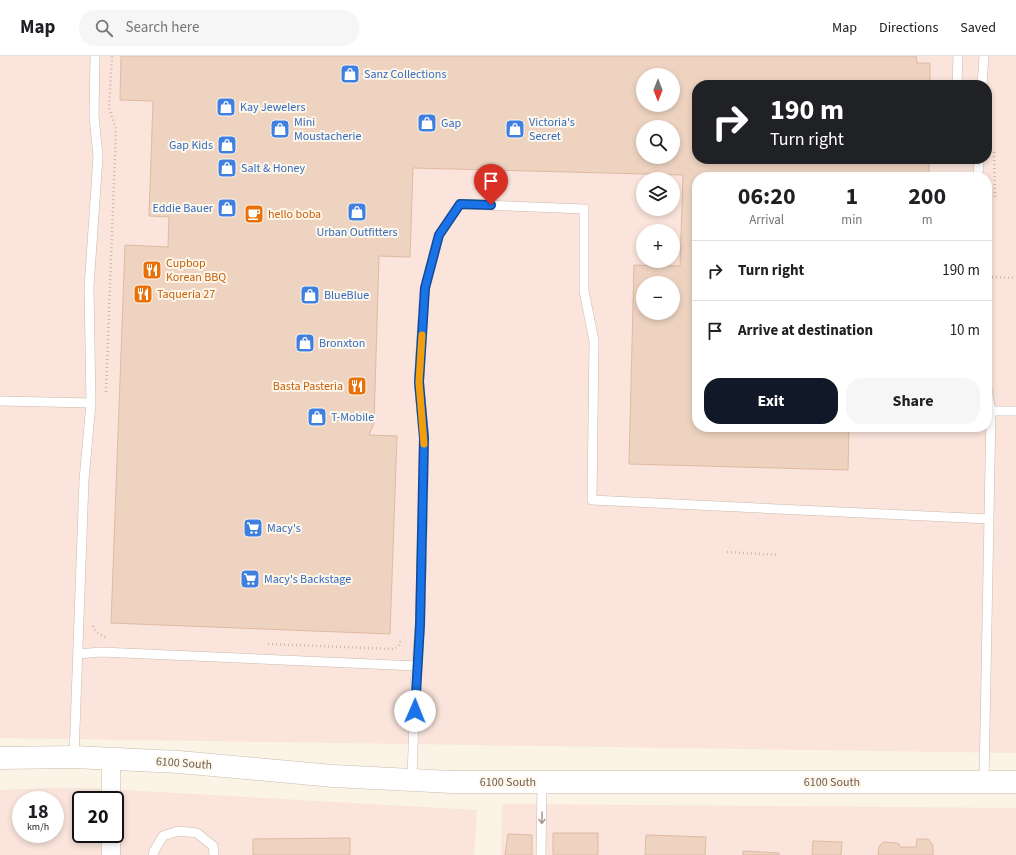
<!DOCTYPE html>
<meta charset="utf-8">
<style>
:root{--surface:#fff;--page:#f6f6f6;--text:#202124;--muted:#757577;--line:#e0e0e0;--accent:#111827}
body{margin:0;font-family:"Source Sans 3",sans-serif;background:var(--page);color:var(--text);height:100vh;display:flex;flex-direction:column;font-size:15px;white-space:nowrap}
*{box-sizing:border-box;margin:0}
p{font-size:13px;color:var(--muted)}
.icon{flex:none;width:22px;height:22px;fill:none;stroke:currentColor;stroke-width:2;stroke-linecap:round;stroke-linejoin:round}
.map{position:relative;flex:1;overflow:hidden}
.panel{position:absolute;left:692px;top:116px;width:300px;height:260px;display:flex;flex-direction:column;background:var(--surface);border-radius:16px;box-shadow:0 2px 6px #0003}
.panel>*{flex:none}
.guide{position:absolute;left:692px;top:24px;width:300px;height:84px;border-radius:16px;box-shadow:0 2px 6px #0003;background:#202124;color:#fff;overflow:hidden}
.needle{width:26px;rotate:180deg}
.controls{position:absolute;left:636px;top:12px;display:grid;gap:8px}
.controls a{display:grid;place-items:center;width:44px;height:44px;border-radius:50%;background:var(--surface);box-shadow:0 2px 6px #0003;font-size:20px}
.speed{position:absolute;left:12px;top:735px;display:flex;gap:8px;font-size:20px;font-weight:700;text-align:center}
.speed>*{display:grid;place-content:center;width:52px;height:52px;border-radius:50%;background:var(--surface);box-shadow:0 2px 6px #0003;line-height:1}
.speed small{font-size:10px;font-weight:400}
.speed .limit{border:2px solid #111;border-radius:6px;background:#fff;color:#111}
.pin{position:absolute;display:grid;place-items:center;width:34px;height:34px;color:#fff;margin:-41px -17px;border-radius:50% 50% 50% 0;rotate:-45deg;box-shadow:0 0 4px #0007}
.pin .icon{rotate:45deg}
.me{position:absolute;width:44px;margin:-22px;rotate:1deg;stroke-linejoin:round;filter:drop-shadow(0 0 3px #0008)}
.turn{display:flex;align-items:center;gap:14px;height:84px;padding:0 12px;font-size:18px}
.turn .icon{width:52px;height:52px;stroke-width:2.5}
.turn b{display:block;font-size:28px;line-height:34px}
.eta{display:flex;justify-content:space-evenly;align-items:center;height:68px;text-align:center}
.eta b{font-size:24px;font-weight:700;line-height:28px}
.action{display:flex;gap:8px;margin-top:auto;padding:8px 12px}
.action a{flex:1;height:46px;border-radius:16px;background:var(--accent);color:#fff;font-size:16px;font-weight:700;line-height:46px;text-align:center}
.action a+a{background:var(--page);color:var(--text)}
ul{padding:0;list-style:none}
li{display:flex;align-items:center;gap:12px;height:60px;padding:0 12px;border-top:1px solid var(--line)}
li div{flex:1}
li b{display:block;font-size:15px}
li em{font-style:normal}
header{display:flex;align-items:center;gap:24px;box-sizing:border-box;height:56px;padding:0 20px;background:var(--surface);border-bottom:1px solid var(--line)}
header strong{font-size:19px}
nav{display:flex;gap:22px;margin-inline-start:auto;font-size:14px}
.search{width:280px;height:36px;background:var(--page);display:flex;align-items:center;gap:10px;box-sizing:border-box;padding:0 14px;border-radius:16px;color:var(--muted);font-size:15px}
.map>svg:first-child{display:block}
.commercial{fill:#fae4db;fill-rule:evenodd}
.building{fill:#eed3c0;stroke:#dfbaa2;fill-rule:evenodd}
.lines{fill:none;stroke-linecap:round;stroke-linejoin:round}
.service-casing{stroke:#cbbbad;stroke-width:10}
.minor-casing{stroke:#cbbbad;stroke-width:19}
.tertiary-casing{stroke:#cbbbad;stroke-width:23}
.path{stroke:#d3b6a3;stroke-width:2.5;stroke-dasharray:1 3;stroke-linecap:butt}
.service{stroke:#fff;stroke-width:9}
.minor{stroke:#fff;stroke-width:18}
.tertiary{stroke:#fff;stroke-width:22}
.oneway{stroke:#aa9c94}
.route-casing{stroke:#114b97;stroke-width:10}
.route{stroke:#1a73e8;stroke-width:7}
.slow{stroke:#f59e0b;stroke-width:7}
.labels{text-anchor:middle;stroke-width:4;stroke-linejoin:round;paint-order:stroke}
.shop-label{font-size:12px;fill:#366cbe;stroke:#fef7ec;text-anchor:start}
.food-label{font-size:12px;fill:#c56008;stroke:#fef7ec;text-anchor:start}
.street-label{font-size:12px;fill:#725a4d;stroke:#fef7ec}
</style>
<header>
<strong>Map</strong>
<div class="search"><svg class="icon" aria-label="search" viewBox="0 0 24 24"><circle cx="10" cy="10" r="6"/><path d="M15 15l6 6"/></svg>Search here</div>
<nav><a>Map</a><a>Directions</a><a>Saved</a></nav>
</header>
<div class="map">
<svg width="1016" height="799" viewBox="0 0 1016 799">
<rect width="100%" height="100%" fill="#faf3e6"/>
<path class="commercial" d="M0 0H1016V697L0 682ZM643 19H673V49H643ZM697 29H987V103H697ZM643 71H673V101H643ZM697 121H987V371H697ZM643 123H673V153H643ZM643 175H673V205H643ZM643 227H673V257H643Z
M52 732 105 733 477 754 474 799H0V734ZM21 744H55V778H21ZM81 744H115V778H81Z
M502 748 1016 752V799H501Z"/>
<path class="building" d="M121 0H916L917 7H930V29H697V103H929V121H697V371H849L848 414 629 408 634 209 680 210 683 119 413 112 410 201 379 200 374 367 369 379 397 380 390 578 111 567 125 189 168 191 169 161 149 160 153 45 120 44ZM643 19H673V49H643ZM643 71H673V101H643ZM643 227H673V257H643Z
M553 777H598V799H553Z
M508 778 532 779V799H505Z
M646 779 706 781 705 799H645Z
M350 782V799H253V783Z
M917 783H928L933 789V799H878L879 791 883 786 896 787 899 788 900 791H916Z
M813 785 842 786 841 799H812Z
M743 795 779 797V799H743Z"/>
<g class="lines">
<defs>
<path id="service" d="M957 29 958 0
M982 29 984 0
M978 121 979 103
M0 345 91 347
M991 355H1016
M78 598 101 596 417 610
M74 701 84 424 91 347 89 231 98 101 94 60 95 0
M412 724 415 629 420 569 423 449 424 382 419 326 424 241 425 232 439 179 460 148 584 153V235L594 285 592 444 989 463
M984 726 991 355 987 333
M153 799 154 795 163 780 178 775 197 777 213 790 214 799
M541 799 542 726"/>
<path id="minor" d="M111 703V744
M111 778V799"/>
<path id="tertiary" d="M0 702 74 701 179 706 333 720 452 726H1016"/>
</defs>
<use href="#service" class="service-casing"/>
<use href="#minor" class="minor-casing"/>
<use href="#tertiary" class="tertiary-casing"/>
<path class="path" d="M994 96 995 141
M988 221 1016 222
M106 336 116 73 109 52 112 0
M727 496 779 499
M93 570C96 576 100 580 107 581
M268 588 393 593 398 591 401 584"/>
<use href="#service" class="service"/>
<use href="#minor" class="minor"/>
<use href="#tertiary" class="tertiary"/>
</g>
<defs><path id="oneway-shaft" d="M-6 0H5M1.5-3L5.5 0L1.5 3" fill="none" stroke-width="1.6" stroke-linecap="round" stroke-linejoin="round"/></defs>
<use class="oneway" href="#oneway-shaft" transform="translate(542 762) rotate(91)"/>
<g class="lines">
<defs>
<path id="route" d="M415 655 420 569 424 382 419 326 425 232 439 179 460 148 491 149"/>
</defs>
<use href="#route" class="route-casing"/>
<use href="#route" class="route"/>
<path class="slow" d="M422 279 419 326 424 388"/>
</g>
<defs>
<symbol id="shop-square" viewBox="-11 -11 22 22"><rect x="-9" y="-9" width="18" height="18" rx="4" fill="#3f7fe0" stroke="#fef7ec"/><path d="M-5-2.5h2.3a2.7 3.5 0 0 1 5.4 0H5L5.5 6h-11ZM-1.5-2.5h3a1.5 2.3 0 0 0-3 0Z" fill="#fff"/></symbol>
<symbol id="cafe-square" viewBox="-11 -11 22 22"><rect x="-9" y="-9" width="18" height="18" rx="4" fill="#e8710a" stroke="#fef7ec"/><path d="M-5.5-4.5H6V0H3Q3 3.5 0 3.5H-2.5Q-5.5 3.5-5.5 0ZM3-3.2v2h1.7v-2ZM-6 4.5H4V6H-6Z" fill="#fff"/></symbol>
<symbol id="restaurant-square" viewBox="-11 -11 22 22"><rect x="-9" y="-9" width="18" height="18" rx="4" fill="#e8710a" stroke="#fef7ec"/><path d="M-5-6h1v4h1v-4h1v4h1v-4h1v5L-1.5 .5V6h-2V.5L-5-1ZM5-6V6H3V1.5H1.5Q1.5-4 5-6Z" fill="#fff"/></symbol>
<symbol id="supermarket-square" viewBox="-11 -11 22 22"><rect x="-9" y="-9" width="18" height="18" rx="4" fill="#3f7fe0" stroke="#fef7ec"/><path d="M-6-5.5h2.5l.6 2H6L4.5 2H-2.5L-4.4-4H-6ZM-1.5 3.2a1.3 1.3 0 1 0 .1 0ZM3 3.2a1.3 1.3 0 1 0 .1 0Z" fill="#fff"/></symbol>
</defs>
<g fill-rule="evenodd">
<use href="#shop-square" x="339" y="7" width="22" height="22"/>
<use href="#shop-square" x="215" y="40" width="22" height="22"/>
<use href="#shop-square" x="416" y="56" width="22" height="22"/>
<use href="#shop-square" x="269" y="62" width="22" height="22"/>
<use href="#shop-square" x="504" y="62" width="22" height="22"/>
<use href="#shop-square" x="216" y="78" width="22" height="22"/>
<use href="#shop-square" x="216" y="101" width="22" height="22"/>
<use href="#shop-square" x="216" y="141" width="22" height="22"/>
<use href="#shop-square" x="346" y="145" width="22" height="22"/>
<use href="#cafe-square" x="243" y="147" width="22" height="22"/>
<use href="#restaurant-square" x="141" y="203" width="22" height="22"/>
<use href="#restaurant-square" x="132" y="227" width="22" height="22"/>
<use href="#shop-square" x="299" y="228" width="22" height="22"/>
<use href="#shop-square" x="294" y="276" width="22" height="22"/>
<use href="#restaurant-square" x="346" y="319" width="22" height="22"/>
<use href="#shop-square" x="306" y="350" width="22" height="22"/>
<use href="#supermarket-square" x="242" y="461" width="22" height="22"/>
<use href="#supermarket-square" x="239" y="512" width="22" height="22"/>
</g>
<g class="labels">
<g class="shop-label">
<text x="364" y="22">Sanz Collections</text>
<text x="240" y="55">Kay Jewelers</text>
<text x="294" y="70">Mini<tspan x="294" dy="14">Moustacherie</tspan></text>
<text x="529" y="70">Victoria's<tspan x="529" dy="14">Secret</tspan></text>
<text x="441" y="71">Gap</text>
<text x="213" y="93" text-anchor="end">Gap Kids</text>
<text x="241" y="116">Salt &amp; Honey</text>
<text x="213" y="156" text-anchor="end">Eddie Bauer</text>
<text x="357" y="180" text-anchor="middle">Urban Outfitters</text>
<text x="324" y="243">BlueBlue</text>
<text x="319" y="291">Bronxton</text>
<text x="331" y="365">T-Mobile</text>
<text x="267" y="476">Macy's</text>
<text x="264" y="527">Macy's Backstage</text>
</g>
<g class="food-label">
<text x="268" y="162">hello boba</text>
<text x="166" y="211">Cupbop<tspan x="166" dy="14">Korean BBQ</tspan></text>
<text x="157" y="242">Taqueria 27</text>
<text x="343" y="334" text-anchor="end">Basta Pasteria</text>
</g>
<g class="street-label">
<text transform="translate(184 707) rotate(4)" y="4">6100 South</text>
<text x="508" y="730">6100 South</text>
<text x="832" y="730">6100 South</text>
</g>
</g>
</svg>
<div class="controls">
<a><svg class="needle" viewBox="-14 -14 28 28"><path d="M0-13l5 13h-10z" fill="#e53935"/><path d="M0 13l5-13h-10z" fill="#757577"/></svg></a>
<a><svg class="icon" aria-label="search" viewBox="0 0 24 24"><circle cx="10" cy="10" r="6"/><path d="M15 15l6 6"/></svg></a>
<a><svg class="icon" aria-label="layers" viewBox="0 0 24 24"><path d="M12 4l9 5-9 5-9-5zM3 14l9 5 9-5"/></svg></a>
<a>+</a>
<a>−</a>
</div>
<div class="speed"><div>18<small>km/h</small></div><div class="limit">20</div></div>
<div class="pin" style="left:491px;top:149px;background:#d93025"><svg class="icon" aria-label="arrive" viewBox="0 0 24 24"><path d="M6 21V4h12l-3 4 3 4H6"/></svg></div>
<svg class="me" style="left:415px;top:655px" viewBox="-20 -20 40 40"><circle r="19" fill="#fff"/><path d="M0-13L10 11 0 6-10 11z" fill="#1a73e8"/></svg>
<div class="guide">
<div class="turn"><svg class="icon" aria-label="right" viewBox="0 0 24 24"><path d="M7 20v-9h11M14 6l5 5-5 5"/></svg><div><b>190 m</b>Turn right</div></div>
</div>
<section class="panel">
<div class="eta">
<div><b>06:20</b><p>Arrival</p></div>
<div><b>1</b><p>min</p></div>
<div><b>200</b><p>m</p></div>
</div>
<ul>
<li><svg class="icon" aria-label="right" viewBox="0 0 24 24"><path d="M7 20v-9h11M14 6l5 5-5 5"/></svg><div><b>Turn right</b></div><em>190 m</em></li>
<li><svg class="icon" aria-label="arrive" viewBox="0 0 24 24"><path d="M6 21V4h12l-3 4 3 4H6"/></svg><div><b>Arrive at destination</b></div><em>10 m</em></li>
</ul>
<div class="action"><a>Exit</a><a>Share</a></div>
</section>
</div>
